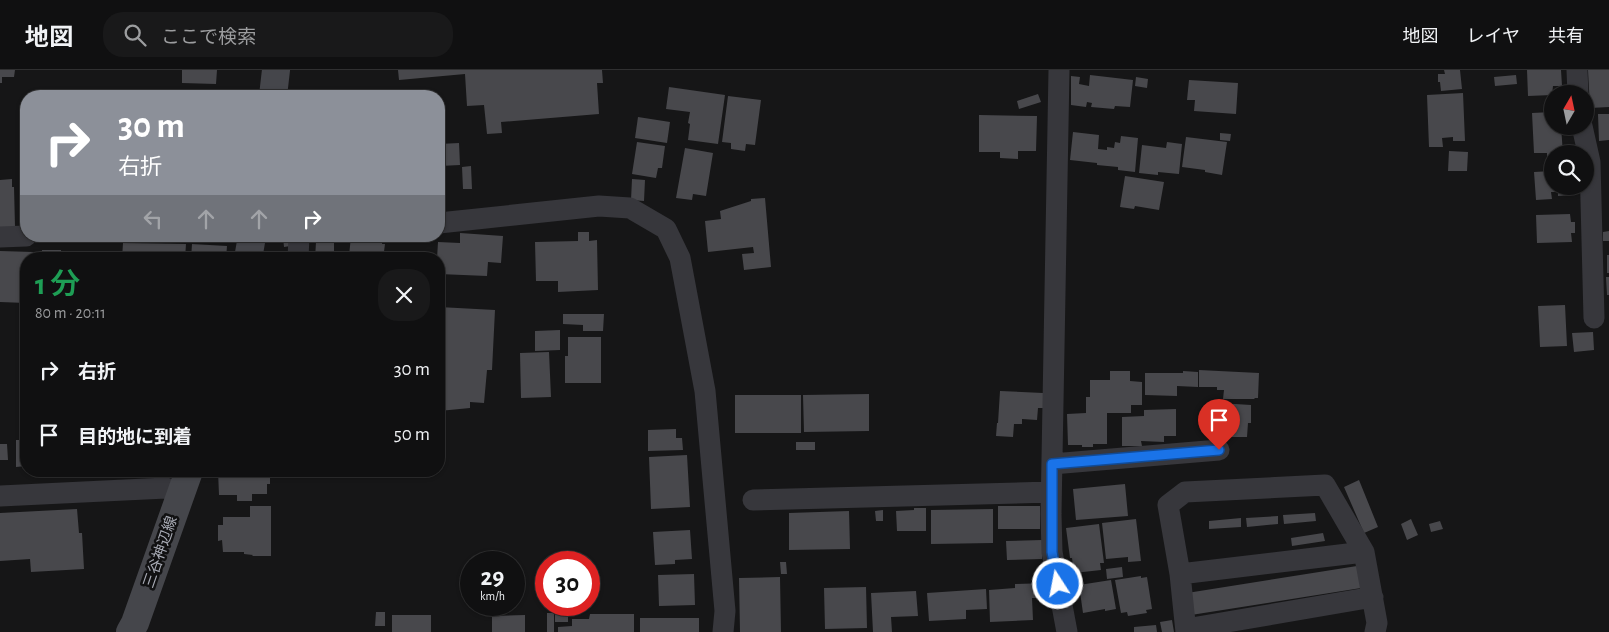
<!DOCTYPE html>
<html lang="ja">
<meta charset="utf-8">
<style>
:root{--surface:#101011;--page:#19191a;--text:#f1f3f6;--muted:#9c9d9f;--line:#303031}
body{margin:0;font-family:"Alegreya Sans","Noto Sans JP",sans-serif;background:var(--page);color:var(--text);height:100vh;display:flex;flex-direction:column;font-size:19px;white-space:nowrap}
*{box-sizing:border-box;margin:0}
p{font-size:16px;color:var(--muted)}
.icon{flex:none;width:28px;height:28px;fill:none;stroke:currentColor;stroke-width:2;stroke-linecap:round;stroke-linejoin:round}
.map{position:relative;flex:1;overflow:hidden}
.side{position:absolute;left:20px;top:182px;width:425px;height:225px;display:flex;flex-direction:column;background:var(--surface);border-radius:20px;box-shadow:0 1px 4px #0004,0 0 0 1px var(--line)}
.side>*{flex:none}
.guide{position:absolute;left:20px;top:20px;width:425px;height:152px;border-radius:20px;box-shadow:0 1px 4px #0004,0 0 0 1px var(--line);background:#8c9099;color:#fff;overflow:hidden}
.needle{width:32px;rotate:9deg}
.controls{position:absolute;left:1544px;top:15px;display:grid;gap:10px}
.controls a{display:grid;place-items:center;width:50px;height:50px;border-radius:50%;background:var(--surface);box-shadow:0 1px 4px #0004,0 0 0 1px var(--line);font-size:25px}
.speed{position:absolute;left:460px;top:481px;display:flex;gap:10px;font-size:25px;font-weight:700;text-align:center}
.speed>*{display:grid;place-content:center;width:65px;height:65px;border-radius:50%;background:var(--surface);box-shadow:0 1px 4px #0004,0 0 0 1px var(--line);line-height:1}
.speed small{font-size:12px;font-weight:400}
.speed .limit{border:8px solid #d22;background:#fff;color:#111}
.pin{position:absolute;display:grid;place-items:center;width:42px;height:42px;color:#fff;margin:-51px -21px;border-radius:50% 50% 50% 0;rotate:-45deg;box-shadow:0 0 5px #0007}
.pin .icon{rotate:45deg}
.me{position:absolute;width:55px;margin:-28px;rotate:349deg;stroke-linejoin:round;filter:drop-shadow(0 0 4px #0008)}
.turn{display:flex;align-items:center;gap:18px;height:105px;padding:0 15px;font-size:22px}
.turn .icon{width:65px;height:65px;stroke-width:2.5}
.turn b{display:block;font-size:35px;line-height:42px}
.lanes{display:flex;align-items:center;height:48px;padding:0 15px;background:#0003;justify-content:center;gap:25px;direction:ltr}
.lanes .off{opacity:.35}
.round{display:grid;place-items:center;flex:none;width:52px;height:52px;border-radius:20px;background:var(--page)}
.overview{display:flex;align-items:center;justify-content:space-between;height:85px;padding:0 15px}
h1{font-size:30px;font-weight:600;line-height:38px;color:#1e9e55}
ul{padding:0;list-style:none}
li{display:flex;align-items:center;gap:15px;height:65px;padding:0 15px}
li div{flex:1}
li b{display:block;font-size:19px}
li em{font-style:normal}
header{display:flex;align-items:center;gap:30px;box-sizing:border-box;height:70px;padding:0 25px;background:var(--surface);border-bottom:1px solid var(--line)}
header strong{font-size:24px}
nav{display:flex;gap:28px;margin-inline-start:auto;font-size:18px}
.search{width:350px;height:45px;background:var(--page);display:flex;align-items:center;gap:12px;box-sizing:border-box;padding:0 18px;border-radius:20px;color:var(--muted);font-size:19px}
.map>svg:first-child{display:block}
.building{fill:#48484c}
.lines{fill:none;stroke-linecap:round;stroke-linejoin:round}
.minor{stroke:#37373c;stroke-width:21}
.secondary{stroke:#45464b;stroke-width:28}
.route-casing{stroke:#114b97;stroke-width:12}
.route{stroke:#1a73e8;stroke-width:9}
.labels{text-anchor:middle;stroke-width:5;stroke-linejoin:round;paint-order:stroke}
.street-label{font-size:15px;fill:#a9acb6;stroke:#111112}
</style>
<header>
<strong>地図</strong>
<div class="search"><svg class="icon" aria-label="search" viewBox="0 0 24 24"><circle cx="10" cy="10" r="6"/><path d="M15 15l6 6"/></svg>ここで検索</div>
<nav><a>地図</a><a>レイヤ</a><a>共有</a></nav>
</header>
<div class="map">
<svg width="1609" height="562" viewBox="0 0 1609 562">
<rect width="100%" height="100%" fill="#161617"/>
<path class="building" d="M0 0H15L14 7H2V13H0Z
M182 0H217L216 14 182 13Z
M398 0H602L603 13H597L599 44 501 52 502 63 487 64 484 35 467 36 465 4 399 10Z
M1444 0H1460L1462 19 1441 21 1440 12H1438V4H1445Z
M1527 0H1561L1562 16H1553L1552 25 1528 26Z
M1588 0H1609V37L1590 38Z
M1090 5 1133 10 1130 37 1115 36 1114 39 1091 37 1092 33 1087 32 1086 37 1071 35V6L1080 7 1079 14 1089 16Z
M1516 5 1517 14 1495 16 1494 7Z
M1136 7 1148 9 1147 18 1135 16Z
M1189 10 1238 13 1236 44 1194 41 1195 30H1187Z
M669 17 725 25 718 74 688 70 690 54 688 53 690 42 666 39Z
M382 23V26H355V25Z
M1463 23 1465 71H1453V67L1442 68 1443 77H1429L1427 25Z
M1038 24 1041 32 1019 39 1017 31Z
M728 26 761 30 755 75 746 74 745 81 731 79V73L722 72Z
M1552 42V56H1561L1563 84H1552V89H1547V83H1534L1532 43Z
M1598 44H1609V70L1599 71Z
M979 45 1037 46 1036 81H1018V89L1000 88V82H979Z
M638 47 670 52 667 73 635 68Z
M1073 62 1099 65 1098 79 1107 80V77L1114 78 1115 72 1120 73 1121 66 1138 68 1135 102 1118 100V97L1097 95V93L1070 90Z
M1220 63 1231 64 1230 71 1220 70Z
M1186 67 1227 72 1222 105 1205 102V100L1182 97Z
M637 72 665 76 662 98H658L656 108 632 104Z
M1167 72 1182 74 1179 104 1158 102V105L1139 103 1142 75 1166 78Z
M459 73 460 95 440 96 439 74Z
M685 78 713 83 706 126 693 124 692 130 676 128Z
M1449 81 1468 82 1467 101H1448Z
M471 96 472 119H463L462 97Z
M1552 101V116H1572V125L1558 126V122H1551L1552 129 1536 130 1534 102Z
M1125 106 1164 112 1159 140 1135 136 1134 139 1120 137Z
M12 109V117H14L15 157H0V110Z
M632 109 645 110 644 131 631 130Z
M765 128 771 197 744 200 742 184 754 183 753 177 708 182 705 151 721 149 720 141 751 131V129Z
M1570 144 1571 152H1575V163H1571L1572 172 1537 173 1536 145Z
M1609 161V171H1603V162Z
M578 162H589V171L597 170 598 220 558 222V211H536L535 172 578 171Z
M460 163 503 166 501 193 488 192 487 206 439 204V189H437L438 172 460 173Z
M289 166 290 176 284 177 283 167Z
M313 166H334V189H315L316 172H313Z
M351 166H383L382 174H385L383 189 349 186Z
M123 173 186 174 185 189H122Z
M192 174 227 176 226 189H191Z
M42 180H61V189H42Z
M0 181 33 182V189H26V233L0 232Z
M269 182 290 187V189H267Z
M1607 185H1609V203H1607Z
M1606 207H1609V225H1607Z
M1565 235 1567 276 1540 277 1538 236Z
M439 237 495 240 492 300H487L484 333 470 332V338L439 341Z
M563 244H604L603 261H583V255L563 254Z
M560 260V280L535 281V261Z
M1593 262 1594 280 1574 282 1572 263Z
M568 267H601V313H565V286H568Z
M549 282 551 327 521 328 520 283Z
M1199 300 1259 303 1258 328H1254L1255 329H1223L1224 320H1217V317H1199Z
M1110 301H1130V311L1142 312V335H1131V343H1107V374H1093V377H1082V375H1068L1067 344 1086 343V327H1090V310H1110Z
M1183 301 1198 302V317L1177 316V326L1145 325V303H1183Z
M1000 321 1043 323V338H1038L1037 350 1022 349V354H1014L1013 367 996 366 997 353H998Z
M869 324V361L804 362 803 325Z
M735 325H801V363H735Z
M1219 333 1251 335V353H1248L1247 367H1218Z
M1176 339V366H1164V372L1141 371 1142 376H1122V347L1144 346V340Z
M676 359V368H682L683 380 648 381V360Z
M16 370H26V396L16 397Z
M796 372H815V380H796Z
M0 374H7L8 390H0Z
M687 385 690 437 651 439 649 387Z
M218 401H270V414H267V424H252V431H237V425H219Z
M1359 410 1378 457 1364 463 1344 417Z
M1125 414 1128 446 1076 450 1073 419Z
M250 436H271V486H252L253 485 244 484V482H223L222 470 218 471V455H223V447H250Z
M998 436H1040V459H998Z
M914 438H926V461H897L896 441 914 440Z
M77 439 79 463H82L84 499 31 502 30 489 0 491V443Z
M993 439V473L931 474V440Z
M883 440V451H876L875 441Z
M849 441 850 479 789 480V443Z
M1315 443 1316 451 1284 454 1283 445Z
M1278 446V454L1247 457 1246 448Z
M1241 448V457L1209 459V451Z
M1136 449 1141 491 1128 492V487L1106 489 1102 453Z
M1411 449 1418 465 1407 470 1401 454Z
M1440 451 1443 459 1431 462 1429 454Z
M1099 454 1104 493H1100L1101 500 1074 503 1072 488H1070L1066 458Z
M690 460 692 489 675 490V494L655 495 653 462Z
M1323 463 1325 471 1292 476 1291 468Z
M1042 470V489L1007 490 1006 471Z
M780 492H786L787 504H781Z
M1357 496 1361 518 1191 545 1187 523Z
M1122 497 1123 507 1107 509 1106 499Z
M694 504 695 535 659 536 658 505Z
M1141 506V508L1147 507 1152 539 1146 540 1147 543 1128 546 1127 542 1121 543 1115 510Z
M780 507 781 562H740L739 508Z
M1111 510 1116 539 1105 541V539L1083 543 1079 515Z
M1048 513 1049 528H1032L1033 550 990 552 989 520 1015 518V514Z
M866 517 867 558 825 559 824 518Z
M986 519 987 539 966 540V549L929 551 927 523Z
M916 521 918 546 891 547 892 562H873L871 523Z
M376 542H385V556H375Z
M547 543H554V562H547Z
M555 543H568V552H555Z
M590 544H634V562H558V557L572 556V549H589Z
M392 545H431V562H392Z
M525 545V562H492V546Z
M640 548H699V562H640Z
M1172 550 1174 562H1162L1160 552Z
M1156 555 1157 562H1134V557Z"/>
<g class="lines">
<path class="minor" d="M1059 0 1051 444 1052 482 1067 562
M1577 0 1578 24
M1582 56 1590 92 1594 248
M439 153 599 136 630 138 666 159 680 188 705 321 725 541 723 562
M0 167 26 166
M298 189 299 166
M1052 394 1219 380
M0 426 166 418 181 425
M753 430 1051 422
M1180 504 1364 482
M1186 559 1373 527
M1186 562 1180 504 1168 435 1185 422 1325 415 1364 482 1377 553 1375 562"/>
<path class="secondary" d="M273 26 276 0
M248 189 252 166
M130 562 135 553 189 401"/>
</g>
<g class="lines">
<defs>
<path id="route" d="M1058 514 1052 482V394L1219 380"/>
</defs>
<use href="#route" class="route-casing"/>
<use href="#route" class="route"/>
</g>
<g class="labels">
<g class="street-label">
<text transform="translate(160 482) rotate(-71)" y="5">三谷神辺線</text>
</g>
</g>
</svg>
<div class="controls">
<a><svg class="needle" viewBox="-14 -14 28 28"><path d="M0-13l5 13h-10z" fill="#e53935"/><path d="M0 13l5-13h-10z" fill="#9c9d9f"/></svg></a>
<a><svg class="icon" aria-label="search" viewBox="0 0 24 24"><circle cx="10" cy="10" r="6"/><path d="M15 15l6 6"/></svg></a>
</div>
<div class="speed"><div>29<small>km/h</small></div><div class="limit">30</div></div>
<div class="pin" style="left:1219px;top:380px;background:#d93025"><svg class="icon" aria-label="arrive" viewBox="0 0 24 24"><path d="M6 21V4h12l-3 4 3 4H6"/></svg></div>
<svg class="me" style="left:1058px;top:514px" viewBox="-20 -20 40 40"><circle r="17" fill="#1a73e8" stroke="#fff" stroke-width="3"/><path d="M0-11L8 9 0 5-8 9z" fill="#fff"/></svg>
<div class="guide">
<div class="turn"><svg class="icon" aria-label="right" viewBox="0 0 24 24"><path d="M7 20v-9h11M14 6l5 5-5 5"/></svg><div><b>30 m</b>右折</div></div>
<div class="lanes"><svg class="icon off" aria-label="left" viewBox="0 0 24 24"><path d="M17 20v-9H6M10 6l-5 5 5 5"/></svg><svg class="icon off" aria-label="ahead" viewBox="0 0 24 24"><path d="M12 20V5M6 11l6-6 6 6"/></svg><svg class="icon off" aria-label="ahead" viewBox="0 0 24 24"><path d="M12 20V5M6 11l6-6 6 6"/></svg><svg class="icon" aria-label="right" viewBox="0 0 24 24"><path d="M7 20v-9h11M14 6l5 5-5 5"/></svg></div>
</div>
<section class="side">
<div class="overview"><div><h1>1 分</h1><p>80 m · 20:11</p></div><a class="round"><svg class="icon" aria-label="close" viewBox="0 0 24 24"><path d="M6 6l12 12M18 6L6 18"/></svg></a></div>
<ul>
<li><svg class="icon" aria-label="right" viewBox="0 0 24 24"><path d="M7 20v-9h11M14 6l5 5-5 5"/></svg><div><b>右折</b></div><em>30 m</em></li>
<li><svg class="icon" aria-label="arrive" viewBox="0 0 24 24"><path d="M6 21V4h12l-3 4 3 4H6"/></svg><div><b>目的地に到着</b></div><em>50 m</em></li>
</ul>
</section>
</div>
